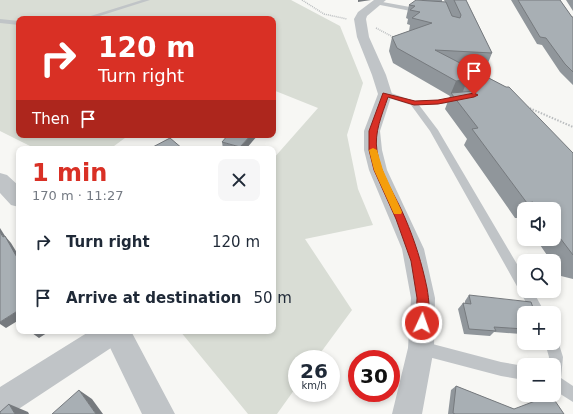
<!DOCTYPE html>
<meta charset="utf-8">
<style>
:root{--surface:#fff;--page:#f6f6f7;--text:#1f2937;--muted:#747a83;--accent:#d93025}
body{margin:0;font-family:"DejaVu Sans",sans-serif;background:var(--page);color:var(--text);height:100vh;display:flex;flex-direction:column;font-size:15px;white-space:nowrap}
*{box-sizing:border-box;margin:0}
p{font-size:13px;color:var(--muted)}
.icon{flex:none;width:22px;height:22px;fill:none;stroke:currentColor;stroke-width:2;stroke-linecap:round;stroke-linejoin:round}
.map{position:relative;flex:1;overflow:hidden}
.panel{position:absolute;left:16px;top:146px;width:260px;height:188px;display:flex;flex-direction:column;background:var(--surface);border-radius:8px;box-shadow:0 2px 6px #0003}
.panel>*{flex:none}
.top-card{position:absolute;left:16px;top:16px;width:260px;height:122px;border-radius:8px;box-shadow:0 2px 6px #0003;background:#d93025;color:#fff;overflow:hidden}
.fabs{position:absolute;left:517px;top:202px;display:grid;gap:8px}
.fabs a{display:grid;place-items:center;width:44px;height:44px;border-radius:8px;background:var(--surface);box-shadow:0 2px 6px #0003;font-size:20px}
.speed{position:absolute;left:288px;top:350px;display:flex;gap:8px;font-size:20px;font-weight:700;text-align:center}
.speed>*{display:grid;place-content:center;width:52px;height:52px;border-radius:50%;background:var(--surface);box-shadow:0 2px 6px #0003;line-height:1}
.speed small{font-size:10px;font-weight:400}
.speed .limit{border:6px solid #d22;background:#fff;color:#111}
.pin{position:absolute;display:grid;place-items:center;width:34px;height:34px;color:#fff;margin:-41px -17px;border-radius:50% 50% 50% 0;rotate:-45deg;box-shadow:0 0 4px #0007}
.pin .icon{rotate:45deg}
.me{position:absolute;width:44px;margin:-22px;rotate:3deg;stroke-linejoin:round;filter:drop-shadow(0 0 3px #0008)}
.turn{display:flex;align-items:center;gap:14px;height:84px;padding:0 16px;font-size:18px}
.turn .icon{width:52px;height:52px;stroke-width:2.5}
.turn b{display:block;font-size:28px;line-height:34px}
.then{display:flex;align-items:center;height:38px;padding:0 16px;background:#0003;gap:8px;font-size:15px}
.round{display:grid;place-items:center;flex:none;width:42px;height:42px;border-radius:8px;background:var(--page)}
.head{display:flex;align-items:center;justify-content:space-between;height:68px;padding:0 16px}
h1{font-size:24px;font-weight:700;line-height:30px;color:var(--accent)}
ul{padding:0;list-style:none}
li{display:flex;align-items:center;gap:12px;height:56px;padding:0 16px}
li div{flex:1}
li b{display:block;font-size:15px}
li em{font-style:normal}
.map>svg:first-child{display:block}
.green{fill:#d9ddd5}
.lines{fill:none;stroke-linecap:round;stroke-linejoin:round}
.path-far1{stroke:#babdbf;stroke-width:1.5;stroke-dasharray:1 1;stroke-linecap:butt}
.path{stroke:#babdbf;stroke-width:2;stroke-dasharray:1.5 1.5;stroke-linecap:butt}
.service{fill:#c0c4c7;fill-rule:evenodd}
.minor{fill:#c0c4c7;fill-rule:evenodd}
.tertiary{fill:#c0c4c7;fill-rule:evenodd}
.wall{fill:#90969b}
.shaded-wall{fill:#767a7e}
.building{fill:#a8afb4;stroke:#767a7e}
.route{fill:#d93025;stroke:#8d1f18}
.slow{fill:#f59e0b}
</style>
<div class="map">
<svg width="573" height="414" viewBox="0 0 573 414">
<rect width="100%" height="100%" fill="#f7f7f4"/>
<path class="green" d="M0 0H291L340 26 363 83 347 135 358 189 373 225 305 239 352 310 316 359H297V386L277 414H248L180 331H273V159L318 108 273 90V19H19V135H129L110 149H36L0 131Z"/>
<g class="lines">
<path class="path-far1" d="M302 0 324 14 347 19
M376 28 395 38"/>
<path class="path" d="M527 107 573 127"/>
<path class="service" d="M142 0H150L90 19H81Z
M377 1 421 9 424 11 421 13 375 4 374 3Z
M0 19 19 21V25L0 23Z
M382 92H388L414 101 438 100 465 95 466 97C456 104 432 105 419 105L438 130 524 276V291H533L545 313H532L430 131 411 105 382 96Z
M554 337 557 338 563 357 561 378 573 386V402L554 390V365H548L549 357 545 343H554Z
M421 341 501 362 524 366V380L501 376 421 355 416 353 414 348 416 343Z"/>
<path class="minor" d="M374 0H386L367 16 366 19 369 37 386 75 392 94 380 131 382 150 387 170 424 249 435 298 434 348 422 414H392L408 348 411 298 402 249 369 170 364 150V131L378 94 372 75 357 37 354 19 358 12Z
M90 331H127L123 340 11 414H0V387Z"/>
<path class="tertiary" d="M0 173 7 175 19 186V207L11 205 0 193Z
M102 331H131L175 414H142Z"/>
</g>
<path class="wall" d="M422 0H442V2H445L444 0H466L492 53 486 68 468 67 506 87 573 153V279L561 276 554 265V261H551L536 239H554V209H524V222L521 218H515L464 145 467 139 445 109 450 96 393 63 389 51 392 37 409 31 410 25 407 24 408 19 406 18 409 5 422 1Z
M511 0H560L572 17H573V85L560 72 542 45 537 44Z
M566 0H573V11Z
M222 142 246 149H223Z
M469 295 524 313V331L521 334 494 332 490 336 464 334 458 309 463 303H465V301Z
M456 386 514 409 564 414H448L451 390Z"/>
<path class="shaded-wall" d="M358 0H371L358 2Z
M485 76 478 92 474 91 465 86 462 94 451 93 456 81Z
M251 135H258L246 149H240V147Z
M0 228 5 236 11 243 19 256V261L0 232Z
M19 310V320L6 328 0 324V322Z
M35 331H50L39 338 32 333Z
M79 390 92 399 103 414H96Z
M9 404 28 412 29 414H15Z"/>
<path class="building" d="M416 0 446 2 452 16 460 18 461 15 454 0H466L492 53 435 50 506 87H509L573 153V255L554 230V209H539L533 202 527 203 472 129 478 128 451 93 474 91 465 86 485 82V76L456 81 397 48 392 37 432 23 412 18 420 12 410 10 415 6 409 5Z
M518 0H560L572 17H573V72L565 64 546 38 540 37Z
M228 135H251L240 147 222 142Z
M170 138 183 149H152L151 148Z
M0 232 3 237 5 236 19 261V310L0 322Z
M469 295 531 302 535 313H524V329L494 327 496 331 469 329 463 303 471 304Z
M456 386 514 409 551 395 564 414H455L453 413Z
M79 390 96 414H52Z
M9 404 15 414H0V412Z"/>
<path class="route" d="M383 93 415 101 438 100 474 93 478 95 474 97 438 104 414 105 388 97C382 115 374 132 377 151 380 174 396 196 405 218 415 241 422 264 427 288 429 300 431 316 426 327L422 329 418 327 416 323 417 298 411 261 396 219 374 170 369 150V131Z"/>
<path class="slow" d="M373 148 377 150 383 170 402 212 401 214H394L374 170 369 150Z"/>
</svg>
<div class="fabs">
<a><svg class="icon" aria-label="sound" viewBox="0 0 24 24"><path d="M4 9h4l5-4v14l-5-4H4zM17 9q2 3 0 6"/></svg></a>
<a><svg class="icon" aria-label="search" viewBox="0 0 24 24"><circle cx="10" cy="10" r="6"/><path d="M15 15l6 6"/></svg></a>
<a>+</a>
<a>−</a>
</div>
<div class="speed"><div>26<small>km/h</small></div><div class="limit">30</div></div>
<div class="pin" style="left:474px;top:95px;background:#d93025"><svg class="icon" aria-label="arrive" viewBox="0 0 24 24"><path d="M6 21V4h12l-3 4 3 4H6"/></svg></div>
<svg class="me" style="left:422px;top:323px" viewBox="-20 -20 40 40"><circle r="17" fill="#d93025" stroke="#fff" stroke-width="3"/><path d="M0-11L8 9 0 5-8 9z" fill="#fff"/></svg>
<div class="top-card">
<div class="turn"><svg class="icon" aria-label="right" viewBox="0 0 24 24"><path d="M7 20v-9h11M14 6l5 5-5 5"/></svg><div><b>120 m</b>Turn right</div></div>
<div class="then">Then<svg class="icon" aria-label="arrive" viewBox="0 0 24 24"><path d="M6 21V4h12l-3 4 3 4H6"/></svg></div>
</div>
<section class="panel">
<div class="head"><div><h1>1 min</h1><p>170 m · 11:27</p></div><a class="round"><svg class="icon" aria-label="close" viewBox="0 0 24 24"><path d="M6 6l12 12M18 6L6 18"/></svg></a></div>
<ul>
<li><svg class="icon" aria-label="right" viewBox="0 0 24 24"><path d="M7 20v-9h11M14 6l5 5-5 5"/></svg><div><b>Turn right</b></div><em>120 m</em></li>
<li><svg class="icon" aria-label="arrive" viewBox="0 0 24 24"><path d="M6 21V4h12l-3 4 3 4H6"/></svg><div><b>Arrive at destination</b></div><em>50 m</em></li>
</ul>
</section>
</div>
